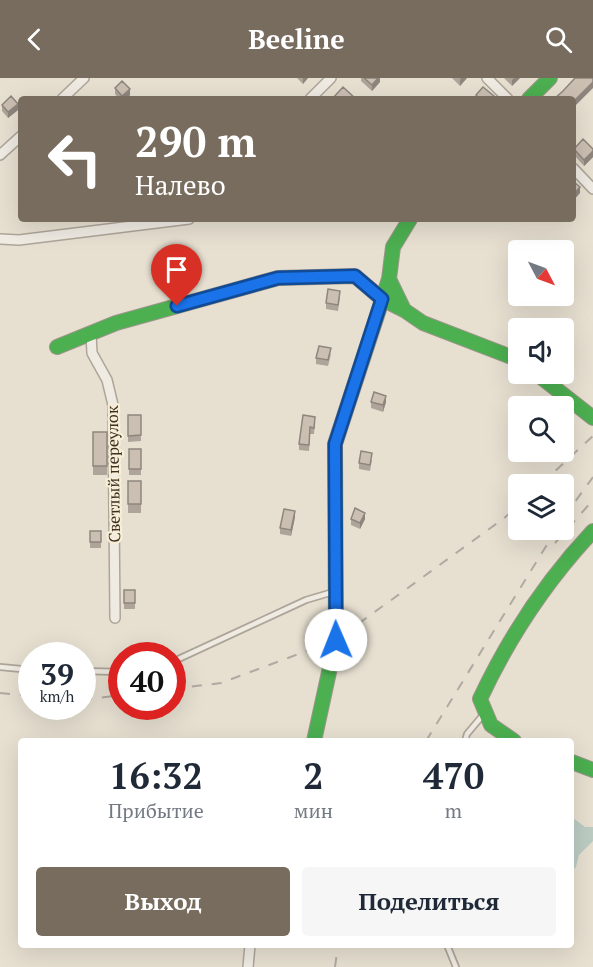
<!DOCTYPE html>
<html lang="ru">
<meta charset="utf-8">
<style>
:root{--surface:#fff;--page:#f6f6f7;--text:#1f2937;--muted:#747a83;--accent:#786c5e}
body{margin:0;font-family:"PT Serif",serif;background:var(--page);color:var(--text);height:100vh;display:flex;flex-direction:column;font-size:22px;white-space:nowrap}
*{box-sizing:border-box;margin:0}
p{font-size:20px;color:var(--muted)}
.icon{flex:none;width:33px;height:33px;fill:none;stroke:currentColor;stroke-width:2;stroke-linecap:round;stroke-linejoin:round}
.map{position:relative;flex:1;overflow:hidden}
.details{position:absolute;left:18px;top:660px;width:556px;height:210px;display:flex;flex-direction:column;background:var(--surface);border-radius:6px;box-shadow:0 6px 24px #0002}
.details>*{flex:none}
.top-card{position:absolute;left:18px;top:18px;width:558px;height:126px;border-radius:6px;box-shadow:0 6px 24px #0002;background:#786c5e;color:#fff;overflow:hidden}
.needle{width:39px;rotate:131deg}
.controls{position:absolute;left:508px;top:162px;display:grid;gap:12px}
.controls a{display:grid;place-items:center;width:66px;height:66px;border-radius:6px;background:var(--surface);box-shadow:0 6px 24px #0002;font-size:30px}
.speed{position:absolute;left:18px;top:564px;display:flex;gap:12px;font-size:30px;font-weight:700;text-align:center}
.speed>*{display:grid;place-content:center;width:78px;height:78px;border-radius:50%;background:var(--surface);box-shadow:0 6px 24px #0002;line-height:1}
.speed small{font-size:15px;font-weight:400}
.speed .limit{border:9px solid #d22;background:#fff;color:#111}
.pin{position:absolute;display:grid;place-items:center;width:51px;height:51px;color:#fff;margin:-62px -26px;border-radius:50% 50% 50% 0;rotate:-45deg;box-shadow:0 0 6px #0007}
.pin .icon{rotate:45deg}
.me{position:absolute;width:66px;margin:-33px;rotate:359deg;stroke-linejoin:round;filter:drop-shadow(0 0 4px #0008)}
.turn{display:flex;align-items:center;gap:21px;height:126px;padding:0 18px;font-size:27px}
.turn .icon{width:78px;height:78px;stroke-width:2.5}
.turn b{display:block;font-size:42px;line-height:51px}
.eta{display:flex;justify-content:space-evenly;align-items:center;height:102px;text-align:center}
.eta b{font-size:36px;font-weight:800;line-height:42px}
.action{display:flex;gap:12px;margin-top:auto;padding:12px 18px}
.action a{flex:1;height:69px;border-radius:6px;background:var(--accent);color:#fff;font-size:24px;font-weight:800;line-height:69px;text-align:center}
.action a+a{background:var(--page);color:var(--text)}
header{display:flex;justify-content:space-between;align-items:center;height:78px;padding:0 18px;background:var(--accent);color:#fff;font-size:27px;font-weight:800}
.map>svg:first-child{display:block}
.water{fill:#bcccc2}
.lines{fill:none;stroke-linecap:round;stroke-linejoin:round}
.lane-casing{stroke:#ada599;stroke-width:8}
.street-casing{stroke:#ada599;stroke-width:12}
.fast-casing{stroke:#9c958a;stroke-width:16}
.lane{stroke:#efebe3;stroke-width:4.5}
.street{stroke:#efebe3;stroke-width:9}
.fast{stroke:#4caf50;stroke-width:14}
.rail{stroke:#afaaa2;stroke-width:2;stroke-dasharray:10 10;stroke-linecap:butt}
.wall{fill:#afa499}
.shaded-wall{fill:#8e867d}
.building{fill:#cbbfb2;stroke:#8e867d;stroke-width:1.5}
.route-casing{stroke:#114b97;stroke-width:15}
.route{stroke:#1a73e8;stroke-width:10}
.labels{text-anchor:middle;stroke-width:4.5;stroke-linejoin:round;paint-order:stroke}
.street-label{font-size:16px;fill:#3d2e20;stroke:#f7eed8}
</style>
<header><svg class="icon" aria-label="back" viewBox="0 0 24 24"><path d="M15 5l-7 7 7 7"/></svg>Beeline<svg class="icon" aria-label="search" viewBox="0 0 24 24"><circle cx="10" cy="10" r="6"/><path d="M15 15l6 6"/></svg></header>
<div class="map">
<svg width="593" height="889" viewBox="0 0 593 889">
<rect width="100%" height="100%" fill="#e7e0d1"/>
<path class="water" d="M572 739 585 749H593V763L579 777 576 789 572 794 574 782 572 779Z"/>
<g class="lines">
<defs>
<path id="lane" d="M172 584 306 522 333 514
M0 589 32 592
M82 593 122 594
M465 663 467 656 483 637
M447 867 456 889"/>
<path id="street" d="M487 0 508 21
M62 21 84 0
M310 21 331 0
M0 77 21 58
M573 90 593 111
M0 161 19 162 189 141
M91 256 92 275 107 302 113 327 115 540
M248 889 250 867"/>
<path id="fast" d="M529 21 550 0
M389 201 404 232 423 245 519 282
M57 269 116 245 278 200 355 198 382 221 404 232
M537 296 593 340
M314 663 336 562 335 366 389 201 393 169 410 141
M514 663 491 647 480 621C509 559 546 503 593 453
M572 684 593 692"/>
</defs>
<use href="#lane" class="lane-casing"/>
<use href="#street" class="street-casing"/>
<use href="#fast" class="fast-casing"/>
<use href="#lane" class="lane"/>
<use href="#street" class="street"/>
<use href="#fast" class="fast"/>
<path class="rail" d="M541 406 593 358
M564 439 593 399
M555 465 593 422
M172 611 221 605 336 562 503 441 519 427
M0 615 32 618
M82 622 122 617
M426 663 556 452
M335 889 338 867"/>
</g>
<path class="wall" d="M297 0H308L303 6Z
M361 0H380V4L372 13 361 3Z
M452 0H467L460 8Z
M504 0H520L512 8Z
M115 10 130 17 126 21H119L115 16Z
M2 27 18 32 8 40 2 33Z
M574 71H593V79L584 88 574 77Z
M340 219 338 233 326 231V225Z
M331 276 328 288 316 286V280Z
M371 324H386L383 334 371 330Z
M128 337H141V363L128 364Z
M303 337 315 345 314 356H310L309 373 299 372V366Z
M93 354H107V397H93Z
M129 371H141V397H129Z
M372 382 370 393 359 391V385Z
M128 403H141V435H128Z
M295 439 291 458 280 456V450Z
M351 441H365L360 451 351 447Z
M90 453H101V470H90Z
M124 512H135V531H124Z"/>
<path class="shaded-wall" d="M303 0H308L303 6Z
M378 0H380V4L372 13V7Z
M461 0H467L460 8V2Z
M514 0H520L512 8V2Z
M593 4V10L573 30V24Z
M130 11V17L126 21H122V18Z
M18 26V32L8 40V34Z
M593 73V79L584 88V82Z
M580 109V115L573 123V117Z
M386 318V324L383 334V327Z
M295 433V439L291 458V452Z
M365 435V441L360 451V445Z"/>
<path class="building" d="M364 0H378L372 7Z
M575 0H593V4L573 24V21H554L563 13Z
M122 3 130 11 122 18 115 10Z
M343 9 356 21H332Z
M483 9 494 18 491 21H480L476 17Z
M11 18 18 26 8 34 2 27Z
M583 61 593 71V73L584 82 574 71Z
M573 103 580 109 573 117Z
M328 211 340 213 338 227 326 225Z
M319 268 331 270 328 282 316 280Z
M374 314 386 318 383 327 371 324Z
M128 337H141V357L128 358Z
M303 337 315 339 314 350 310 349 309 367 299 366Z
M93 354H107V388H93Z
M129 371H141V391H129Z
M361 373 372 375 370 387 359 385Z
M128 403H141V426H128Z
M355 430 365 435 360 445 351 441Z
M284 431 295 433 291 452 280 450Z
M90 453H101V464H90Z
M124 512H135V525H124Z"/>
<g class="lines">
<defs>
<path id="route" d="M177 228 278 200 355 198 382 221 335 366 336 562"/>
</defs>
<use href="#route" class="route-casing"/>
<use href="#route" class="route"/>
</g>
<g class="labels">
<g class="street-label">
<text transform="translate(113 396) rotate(-91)" y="6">Светлый переулок</text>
</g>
</g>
</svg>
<div class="controls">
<a><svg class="needle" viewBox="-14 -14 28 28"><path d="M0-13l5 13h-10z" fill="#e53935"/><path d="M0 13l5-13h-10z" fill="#747a83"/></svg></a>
<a><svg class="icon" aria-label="sound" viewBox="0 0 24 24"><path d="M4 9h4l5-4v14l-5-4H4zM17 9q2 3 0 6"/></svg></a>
<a><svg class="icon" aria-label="search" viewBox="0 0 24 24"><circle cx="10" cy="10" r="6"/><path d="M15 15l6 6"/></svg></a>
<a><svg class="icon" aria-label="layers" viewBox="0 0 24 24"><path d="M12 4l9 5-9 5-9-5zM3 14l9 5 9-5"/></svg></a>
</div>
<div class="speed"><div>39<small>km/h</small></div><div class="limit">40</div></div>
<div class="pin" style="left:177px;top:228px;background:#d93025"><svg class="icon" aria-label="arrive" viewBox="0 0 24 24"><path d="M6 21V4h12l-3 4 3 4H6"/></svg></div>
<svg class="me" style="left:336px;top:562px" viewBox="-20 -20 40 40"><circle r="19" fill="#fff"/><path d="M0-13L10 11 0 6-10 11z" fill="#1a73e8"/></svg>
<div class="top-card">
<div class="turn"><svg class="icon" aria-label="left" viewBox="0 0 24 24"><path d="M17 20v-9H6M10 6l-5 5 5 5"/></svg><div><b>290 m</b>Налево</div></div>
</div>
<section class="details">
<div class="eta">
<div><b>16:32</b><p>Прибытие</p></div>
<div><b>2</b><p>мин</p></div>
<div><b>470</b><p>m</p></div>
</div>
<div class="action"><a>Выход</a><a>Поделиться</a></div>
</section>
</div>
